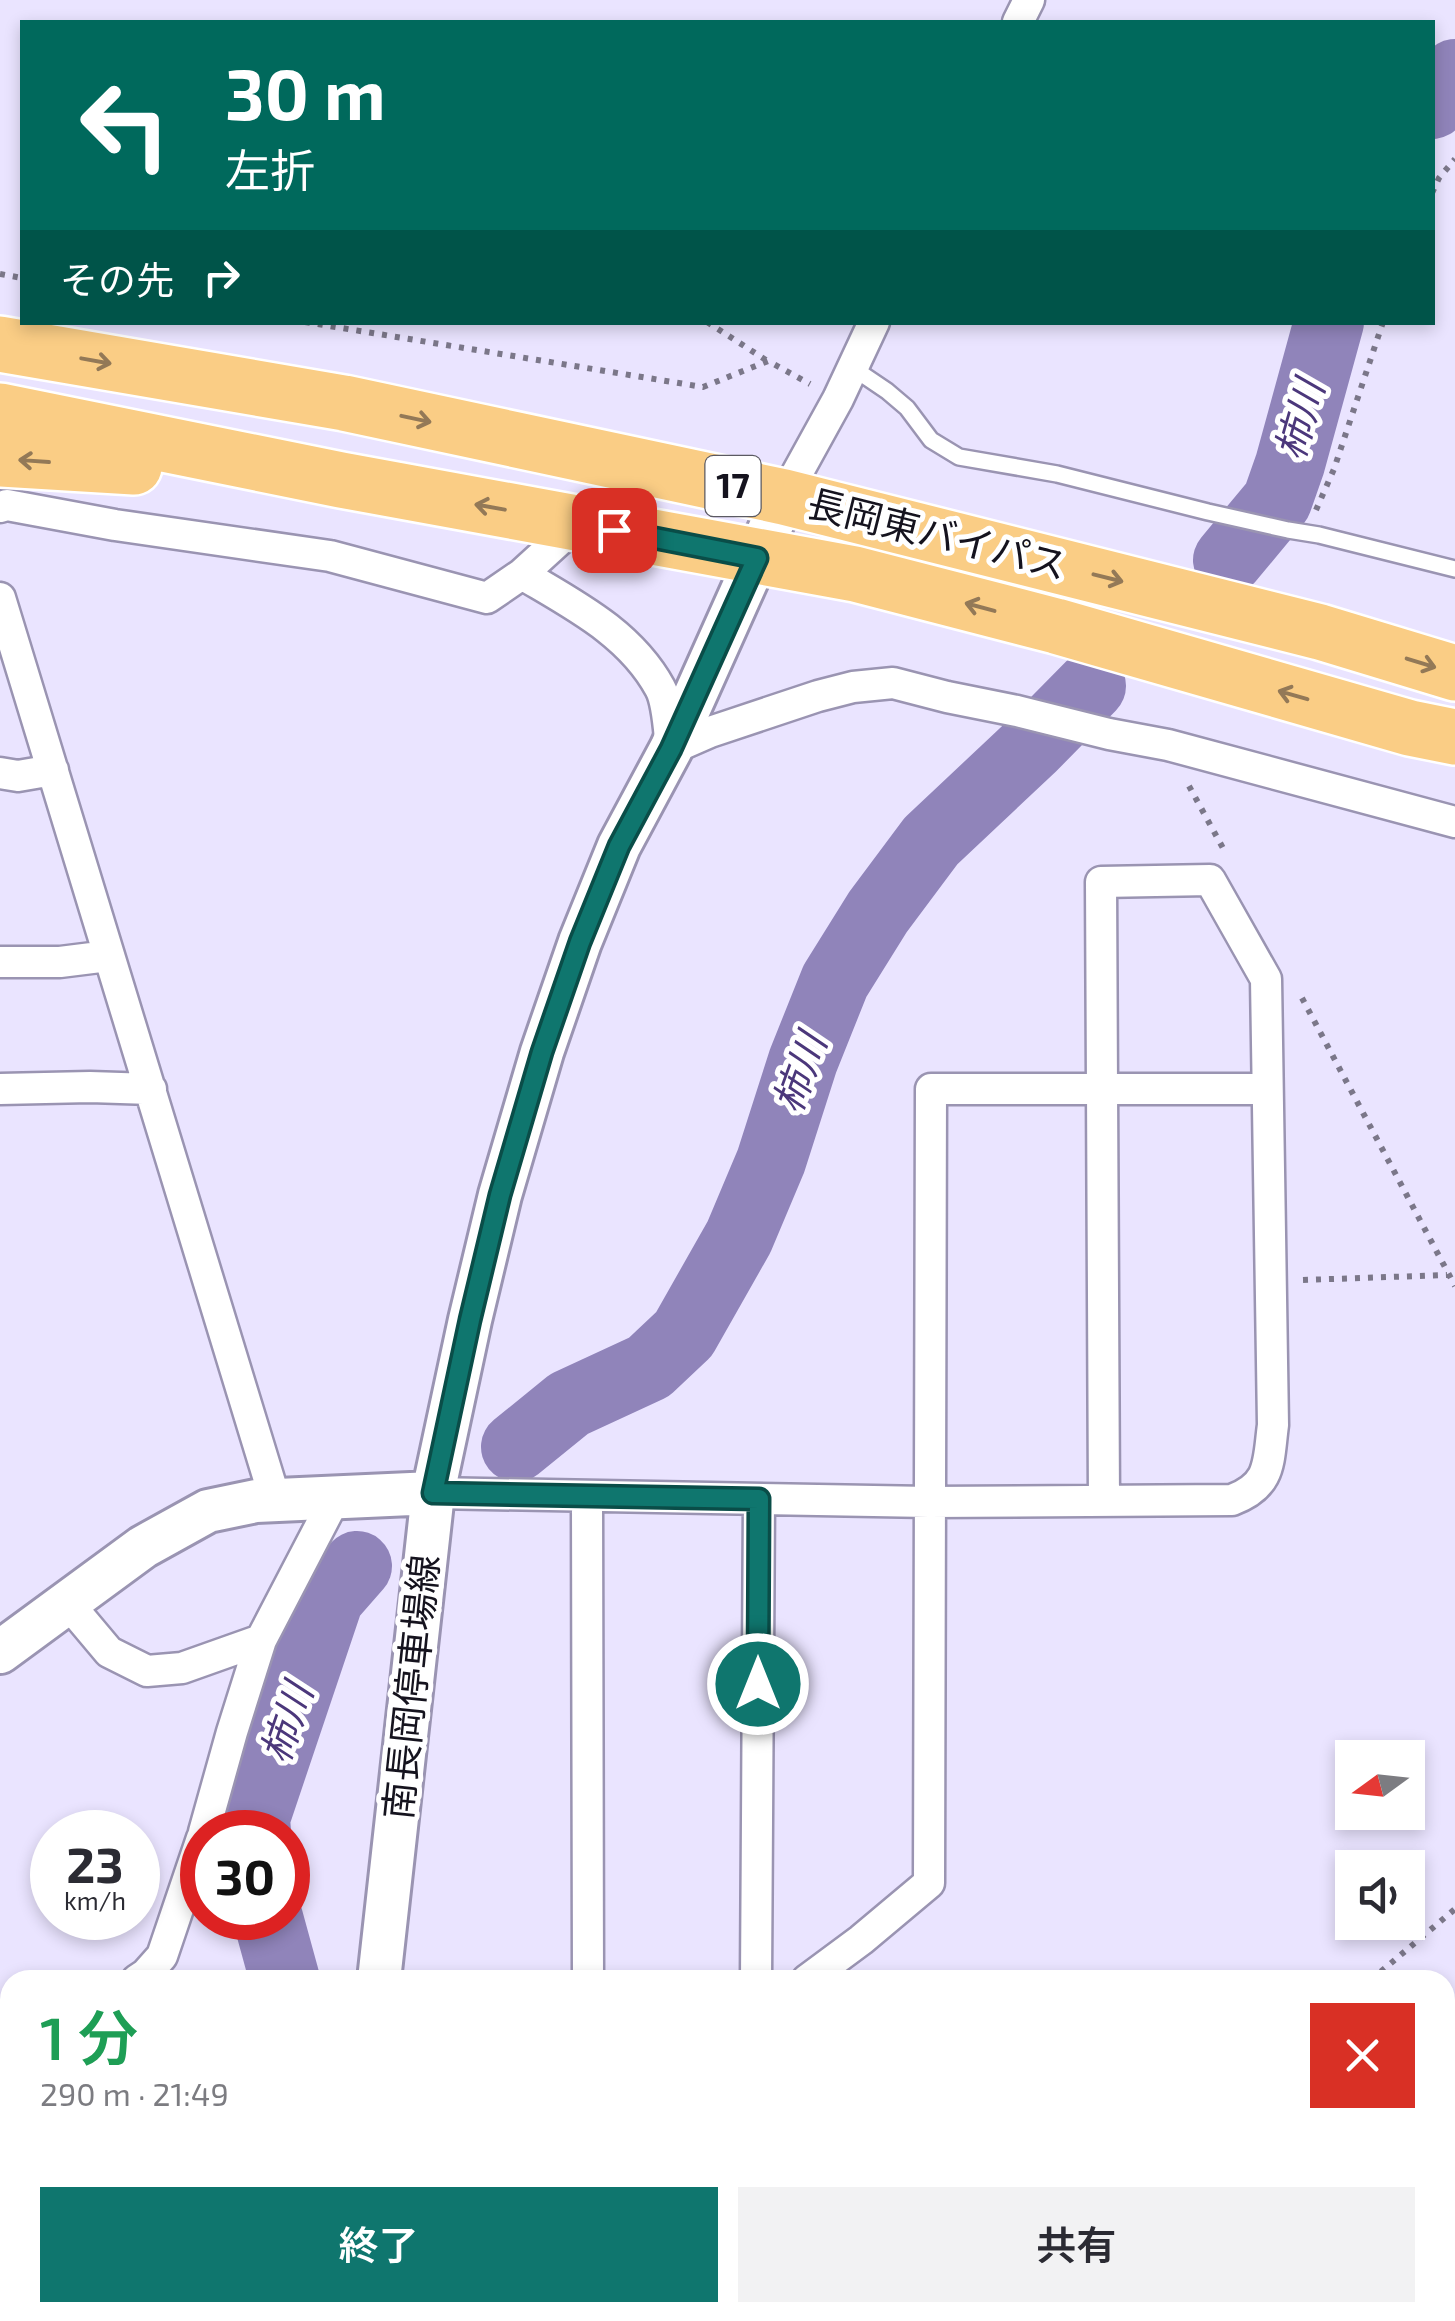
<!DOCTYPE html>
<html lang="ja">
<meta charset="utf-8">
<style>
:root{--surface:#fff;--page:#f2f2f3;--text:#2b2b33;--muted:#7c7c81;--accent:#0f766e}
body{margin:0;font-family:"Exo 2","Noto Sans JP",sans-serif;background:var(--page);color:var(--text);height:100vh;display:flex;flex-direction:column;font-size:38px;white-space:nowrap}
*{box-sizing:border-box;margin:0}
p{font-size:32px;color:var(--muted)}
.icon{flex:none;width:55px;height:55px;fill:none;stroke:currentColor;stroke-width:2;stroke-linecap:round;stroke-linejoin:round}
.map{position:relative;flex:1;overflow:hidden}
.details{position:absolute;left:0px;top:1970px;width:1455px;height:352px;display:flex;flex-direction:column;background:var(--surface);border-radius:30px 30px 0 0;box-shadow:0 5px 15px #0003}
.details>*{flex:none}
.guide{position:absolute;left:20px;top:20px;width:1415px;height:305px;border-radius:0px;box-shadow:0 5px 15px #0003;background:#00695c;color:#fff;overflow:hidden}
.needle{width:65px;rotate:255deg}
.buttons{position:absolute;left:1335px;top:1740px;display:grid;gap:20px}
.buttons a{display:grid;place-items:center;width:90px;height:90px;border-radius:0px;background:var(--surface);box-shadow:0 5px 15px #0003;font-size:50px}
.speed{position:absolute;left:30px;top:1810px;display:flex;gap:20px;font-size:50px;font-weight:700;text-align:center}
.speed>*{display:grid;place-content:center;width:130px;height:130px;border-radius:50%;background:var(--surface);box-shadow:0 5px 15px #0003;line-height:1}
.speed small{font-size:25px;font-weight:400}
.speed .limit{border:15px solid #d22;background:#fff;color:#111}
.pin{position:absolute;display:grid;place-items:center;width:85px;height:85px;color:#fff;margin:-42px;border-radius:20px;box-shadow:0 5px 15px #0006}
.me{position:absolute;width:110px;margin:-55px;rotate:0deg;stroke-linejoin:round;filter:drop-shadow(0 0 8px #0008)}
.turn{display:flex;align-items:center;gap:35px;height:210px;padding:0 40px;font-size:45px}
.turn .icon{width:130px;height:130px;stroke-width:2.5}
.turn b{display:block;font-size:70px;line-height:85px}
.then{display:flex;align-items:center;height:95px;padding:0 40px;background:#0003;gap:20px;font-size:38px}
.round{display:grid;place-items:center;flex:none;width:105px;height:105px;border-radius:0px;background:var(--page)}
.headline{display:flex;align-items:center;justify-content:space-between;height:170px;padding:0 40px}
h1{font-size:60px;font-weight:600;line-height:75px;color:#1e9e55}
.button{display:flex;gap:20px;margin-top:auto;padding:20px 40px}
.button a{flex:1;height:115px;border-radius:0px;background:var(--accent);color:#fff;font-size:40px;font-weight:600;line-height:115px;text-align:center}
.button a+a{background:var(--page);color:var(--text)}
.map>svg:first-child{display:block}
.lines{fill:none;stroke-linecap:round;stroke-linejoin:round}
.river{stroke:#9084ba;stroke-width:70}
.lane-casing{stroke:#9a94b2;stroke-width:20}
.street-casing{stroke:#9a94b2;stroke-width:35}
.secondary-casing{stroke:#9a94b2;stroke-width:48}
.highway-casing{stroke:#fff;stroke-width:60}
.path{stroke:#7b7789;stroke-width:6;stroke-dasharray:5 8;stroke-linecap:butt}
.lane{stroke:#fff;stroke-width:15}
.street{stroke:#fff;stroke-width:30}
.secondary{stroke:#fff;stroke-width:42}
.highway{stroke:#facd85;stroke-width:55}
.oneway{stroke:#937957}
.route-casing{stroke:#0a4d48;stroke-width:25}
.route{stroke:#0f766e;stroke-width:18}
.labels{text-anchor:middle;stroke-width:10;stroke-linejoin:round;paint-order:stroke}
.shield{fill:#fff;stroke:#5b5a62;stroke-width:2.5}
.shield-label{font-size:35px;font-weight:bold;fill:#15131e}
.street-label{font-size:38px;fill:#15131e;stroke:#fff}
.water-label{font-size:40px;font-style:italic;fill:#4b377b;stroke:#fff}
</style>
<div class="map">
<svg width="1455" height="2321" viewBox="0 0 1455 2321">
<rect width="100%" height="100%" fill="#eae4ff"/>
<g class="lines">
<path class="river" d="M1432 104 1455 74
M1228 560 1277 501 1290 464 1329 322
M516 1447 569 1404 649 1367 684 1334 739 1237 771 1161 803 1061 835 981 878 912 931 841 1032 746 1091 686
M256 1832 255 1818 329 1598 357 1566
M268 1918 285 1980
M226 2321 231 2312"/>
<defs>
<path id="lane" d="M853 368 887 391 907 408 931 440 959 457 1057 474 1208 512 1288 530 1319 535 1455 569"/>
<path id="street" d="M1018 22 1029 0
M784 497 838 399 874 322
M0 507 7 505 115 525 330 556 487 598 522 574C574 605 630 633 660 688 668 702 669 732 671 749L710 732 818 696 853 687 893 683 947 697 1017 711 1109 734 1168 745 1455 822
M522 574 578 523
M0 598 275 1499
M0 773 18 776 53 770
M0 962H60L108 956
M0 1089 90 1087 151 1089
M433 1493 929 1502 1232 1500C1272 1485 1268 1462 1273 1425L1266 979 1210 880 1101 882 1104 1501
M587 1497 588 1980
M67 1602 109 1652 147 1671 182 1668 261 1640
M204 1832 232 1732 261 1640 335 1498
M137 1980 146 1974 162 1956 202 1838
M756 1980 759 1499
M807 1980 861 1940 929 1883 931 1089H1266
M0 2045 10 2040"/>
<path id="secondary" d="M0 1652 143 1547 208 1511 256 1501 433 1493
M379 1980 433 1493 470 1320 500 1195 542 1052 580 942 619 846 671 749 784 497
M331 2321 334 2312"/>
<path id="highway" d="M0 344 344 403 784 497 1320 632 1455 673
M0 411 341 480 855 574 1056 626 1410 728 1455 737
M0 459 134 467"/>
</defs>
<use href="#lane" class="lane-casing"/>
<use href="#street" class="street-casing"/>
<use href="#secondary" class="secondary-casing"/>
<use href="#highway" class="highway-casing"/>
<path class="path" d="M1432 193 1439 178 1455 159
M0 274 22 278
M305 322 703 387 768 361 810 384
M707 322 766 360
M1316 510 1334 469 1383 322
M1189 786 1224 850
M1302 998 1455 1286
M1303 1280 1447 1275
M1371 1980 1455 1909
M963 2321 973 2312"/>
<use href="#lane" class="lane"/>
<use href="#street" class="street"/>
<use href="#secondary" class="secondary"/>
<use href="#highway" class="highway"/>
</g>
<defs><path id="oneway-shaft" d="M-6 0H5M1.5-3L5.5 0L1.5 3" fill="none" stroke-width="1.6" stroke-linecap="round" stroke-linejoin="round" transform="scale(2.5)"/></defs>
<g class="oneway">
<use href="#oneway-shaft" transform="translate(96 361) rotate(10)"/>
<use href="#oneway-shaft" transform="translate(416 419) rotate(12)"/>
<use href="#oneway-shaft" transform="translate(34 461) rotate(-176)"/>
<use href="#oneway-shaft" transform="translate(490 507) rotate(-170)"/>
<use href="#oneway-shaft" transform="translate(1108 578) rotate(14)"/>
<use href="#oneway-shaft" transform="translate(980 607) rotate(-165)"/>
<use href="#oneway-shaft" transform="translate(1421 663) rotate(17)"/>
<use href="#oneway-shaft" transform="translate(1293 695) rotate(-164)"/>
</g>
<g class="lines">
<defs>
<path id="route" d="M614 530 757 558 671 749 619 846 580 942 542 1052 500 1195 470 1320 433 1493 759 1499 758 1684"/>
</defs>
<use href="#route" class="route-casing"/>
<use href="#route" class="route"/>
</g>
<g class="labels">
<rect class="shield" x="705.5" y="456" width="55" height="60" rx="8"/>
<g class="shield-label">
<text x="733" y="498">17</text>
</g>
<g class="street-label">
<text transform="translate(937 535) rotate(14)" y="13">長岡東バイパス</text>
<text transform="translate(412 1687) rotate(-84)" y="13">南長岡停車場線</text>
</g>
<g class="water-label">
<text transform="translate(1300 420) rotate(-74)" y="14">柿川</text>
<text transform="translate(800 1073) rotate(-70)" y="14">柿川</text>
<text transform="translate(287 1723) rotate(-71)" y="14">柿川</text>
</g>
</g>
</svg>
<div class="buttons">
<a><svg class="needle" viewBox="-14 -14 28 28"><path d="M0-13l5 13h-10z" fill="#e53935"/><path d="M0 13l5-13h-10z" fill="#7c7c81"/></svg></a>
<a><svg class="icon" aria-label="sound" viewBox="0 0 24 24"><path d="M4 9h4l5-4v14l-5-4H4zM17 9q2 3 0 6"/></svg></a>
</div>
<div class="speed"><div>23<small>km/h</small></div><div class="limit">30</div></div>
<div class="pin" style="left:614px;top:530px;background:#d93025"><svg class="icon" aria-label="arrive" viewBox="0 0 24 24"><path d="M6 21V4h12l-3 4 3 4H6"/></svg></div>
<svg class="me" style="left:758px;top:1684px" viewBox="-20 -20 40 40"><circle r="17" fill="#0f766e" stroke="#fff" stroke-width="3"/><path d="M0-11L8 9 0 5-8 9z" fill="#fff"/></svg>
<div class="guide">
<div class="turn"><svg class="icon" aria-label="left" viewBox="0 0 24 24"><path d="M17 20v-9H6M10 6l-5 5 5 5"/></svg><div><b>30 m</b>左折</div></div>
<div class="then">その先<svg class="icon" aria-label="right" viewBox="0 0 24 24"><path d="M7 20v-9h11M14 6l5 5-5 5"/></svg></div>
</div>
<section class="details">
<div class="headline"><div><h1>1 分</h1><p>290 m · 21:49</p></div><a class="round" style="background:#d93025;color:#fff"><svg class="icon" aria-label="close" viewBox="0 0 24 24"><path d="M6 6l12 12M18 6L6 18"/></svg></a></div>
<div class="button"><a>終了</a><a>共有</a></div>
</section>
</div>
